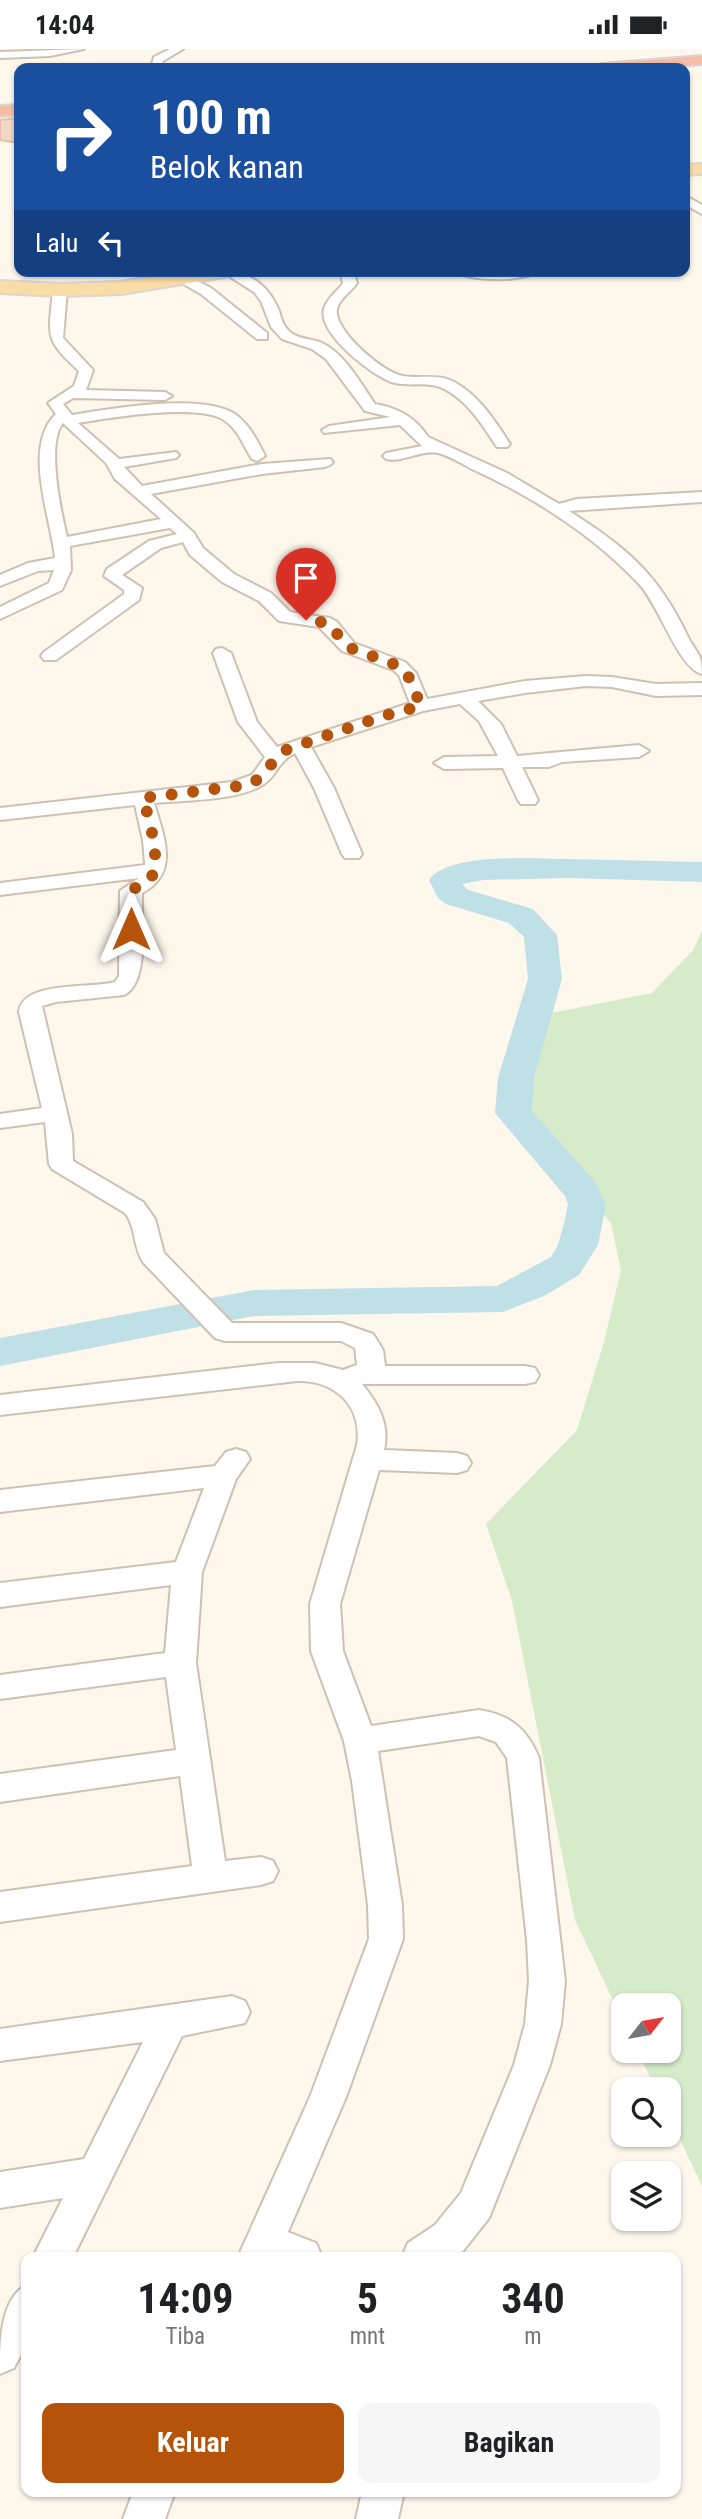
<!DOCTYPE html>
<html lang="id">
<style>
:root{--surface:#fff;--page:#f6f6f6;--text:#202124;--muted:#757577;--accent:#b45309}
body{margin:0;font-family:"Roboto Condensed",sans-serif;background:var(--page);color:var(--text);height:100vh;display:flex;flex-direction:column;font-size:26px;white-space:nowrap}
*{box-sizing:border-box;margin:0}
p{font-size:23px;color:var(--muted)}
.icon{flex:none;width:38px;height:38px;fill:none;stroke:currentColor;stroke-width:2;stroke-linecap:round;stroke-linejoin:round}
.map{position:relative;flex:1;overflow:hidden}
.side{position:absolute;left:21px;top:2203px;width:660px;height:245px;display:flex;flex-direction:column;background:var(--surface);border-radius:14px;box-shadow:0 2px 5px #0004}
.side>*{flex:none}
.banner{position:absolute;left:14px;top:14px;width:676px;height:214px;border-radius:14px;box-shadow:0 2px 5px #0004;background:#1a4fa0;color:#fff;overflow:hidden}
.needle{width:46px;rotate:59deg}
.fabs{position:absolute;left:611px;top:1944px;display:grid;gap:14px}
.fabs a{display:grid;place-items:center;width:70px;height:70px;border-radius:14px;background:var(--surface);box-shadow:0 2px 5px #0004;font-size:35px}
.pin{position:absolute;display:grid;place-items:center;width:60px;height:60px;color:#fff;margin:-72px -30px;border-radius:50% 50% 50% 0;rotate:-45deg;box-shadow:0 0 7px #0007}
.pin .icon{rotate:45deg}
.me{position:absolute;width:77px;margin:-38px;rotate:0deg;stroke-linejoin:round;filter:drop-shadow(0 0 5px #0008)}
.turn{display:flex;align-items:center;gap:24px;height:147px;padding:0 21px;font-size:32px}
.turn .icon{width:91px;height:91px;stroke-width:2.5}
.turn b{display:block;font-size:49px;line-height:60px}
.then{display:flex;align-items:center;height:66px;padding:0 21px;background:#0003;gap:14px;font-size:26px}
.eta{display:flex;justify-content:space-evenly;align-items:center;height:119px;text-align:center}
.eta b{font-size:42px;font-weight:700;line-height:49px}
.button{display:flex;gap:14px;margin-top:auto;padding:14px 21px}
.button a{flex:1;height:80px;border-radius:14px;background:var(--accent);color:#fff;font-size:28px;font-weight:700;line-height:80px;text-align:center}
.button a+a{background:var(--page);color:var(--text)}
.status{display:flex;justify-content:space-between;align-items:center;height:49px;padding:0 35px;background:var(--surface);direction:ltr}
.status svg{height:19px;fill:currentColor}
.map>svg:first-child{display:block}
.green{fill:#d6ebca}
.lines{fill:none;stroke-linecap:round;stroke-linejoin:round}
.river{fill:#c0e0e7;fill-rule:evenodd}
.building{fill:#f2d8c4;stroke:#e4bfa5;stroke-width:2}
.minor-casing{stroke:#d0c0b1;stroke-width:4}
.primary-casing{stroke:#dcd5d1;stroke-width:4}
.motorway-casing{stroke:#dcd5d1;stroke-width:4}
.minor{fill:#fff;fill-rule:evenodd}
.primary{fill:#f9dda7;fill-rule:evenodd}
.motorway{fill:#f5bda5;fill-rule:evenodd}
.route{stroke:#b45309;stroke-width:12;stroke-dasharray:0 21.6}
</style>
<div class="status"><b>14:04</b><svg viewBox="0 0 49 12"><path d="M0 12V9h3v3zM5 12V6h3v6zM10 12V3h3v9zM15 12V0h3v12zM26 1h20v11H26zM47 4h2v5h-2z"/></svg></div>
<div class="map">
<svg width="702" height="2470" viewBox="0 0 702 2470">
<rect width="100%" height="100%" fill="#fdf7ec"/>
<path class="green" d="M702 882V2137L669 2067 668 2040H656L637 2002H668V1956H623V1972L575 1871 512 1552 486 1475 577 1381 604 1293 621 1221 611 1174 513 1064 516 1029 536 967 652 944 693 901Z"/>
<g class="lines">
<path class="river" d="M569 810 702 813V833L569 829 483 831 462 835 468 841 533 860 557 886 562 930 534 1029 532 1062 597 1135 606 1156 598 1196 579 1226 544 1247 503 1263 254 1267 0 1317V1289L254 1241 497 1237 551 1208 558 1196 564 1174 568 1156 565 1147 495 1064 498 1029 528 930 524 888 509 874 446 855 438 849 429 831C448 803 537 810 569 810Z"/>
</g>
<path class="building" d="M19 69V94L0 91V71Z"/>
<g class="lines">
<defs>
<path id="minor" d="M84 0 50 7 0 9V3Z
M170 0H183L163 12 161 19H151L154 8Z
M684 146 702 156V165L684 155Z
M221 222C248 222 268 235 279 262 281 268 282 275 288 281 297 291 311 289 322 294 345 305 361 335 375 355 398 359 415 368 428 388L507 424 559 455 577 450 702 443V453L569 462C626 498 658 525 687 586 696 605 702 602 702 625 679 620 658 554 639 535 593 486 533 448 472 420 462 415 450 407 438 404 422 400 403 414 386 410L383 407 386 404 422 397 400 376 324 384 322 381 329 377 391 368 365 362 326 310 312 300 282 290 271 278 261 252 254 243Z
M340 222H353L357 234C351 243 339 250 337 260 333 281 383 324 403 327 422 330 438 324 456 334 480 348 495 372 510 395L507 398H497C483 377 470 355 448 342 430 331 413 338 395 334 374 329 317 284 324 260 327 249 338 242 343 234Z
M455 222H539C524 233 470 233 455 222Z
M185 226 211 239 267 284V290H257L201 245 180 233 179 230Z
M60 237 67 241 63 289 93 321 86 341 165 343 172 347 165 351 73 349 63 355 72 366C110 360 199 344 233 364 248 373 257 391 265 407L257 412 252 410C243 396 238 380 224 371 198 354 109 369 78 374L119 410 176 403 179 406 176 409 124 418 142 437 262 415 330 410 333 413 330 416 325 418 262 425 151 445 194 484 203 499 234 525 271 544 290 563 330 569 337 573 354 594 405 613 416 624 427 650 525 632 586 627 612 628 656 635 702 634V646L656 647 612 638 586 637 525 644 478 652 501 675 517 707 639 696 649 702 639 708 562 713 549 718H522L538 751 535 755H521L518 751 503 719 444 720 434 714 444 708 498 707 479 672 460 655 423 662 311 698 334 739 362 805 359 809H345L342 805 314 739 295 704C276 714 277 727 264 735 239 752 185 751 154 754 164 788 180 824 142 844 141 870 150 934 124 946L56 953 42 957 72 1085 73 1112 143 1153 155 1170 164 1204 232 1274H341L373 1285 383 1301 385 1317H525L535 1319 539 1326 535 1333 525 1335H362C378 1354 390 1375 384 1401L457 1404 467 1407 471 1414 467 1421 457 1424 379 1421 340 1555 343 1602 371 1677 479 1661C511 1666 527 1680 539 1709L565 1932 561 1975 550 2016 489 2169 463 2202 454 2208H402L408 2194 435 2176 461 2144 514 2016 525 1975 529 1932 527 1891 507 1709 496 1693 479 1687 378 1702 402 1856 403 1890 346 2048 288 2183 316 2194 322 2208H238L310 2048 369 1890 368 1856 352 1732 344 1692 311 1602 310 1555 357 1396C363 1356 334 1331 297 1332L0 1366V1346L278 1314H315L343 1321 357 1316 355 1299 341 1292H225L215 1289 143 1213C133 1198 136 1177 125 1164L52 1120 49 1115 45 1073 0 1079V1065L42 1059 19 963C23 931 90 940 115 933L119 927 120 842 139 829 0 846V834L145 816V814L143 791 135 756 0 771V759L232 733 252 726 265 708 238 673 213 604 216 600 222 599 231 604 257 673 277 698 410 654 399 626 393 621 342 602 319 578 279 572 259 552 222 533 190 506 183 493 161 499 122 526 142 539 139 551 56 611H44L41 607 44 603 124 545V541L104 527 107 520 149 492 177 485 170 479 70 497 71 521 62 541 0 570V558L49 534 54 521 38 522 0 537V526L28 514 55 509C51 468 22 398 56 365L48 354 74 337 79 322C43 289 49 287 53 241ZM63 374 106 414 115 430 161 470 67 488C61 463 46 394 63 374Z
M236 1400 246 1403 250 1410 236 1430 202 1523 196 1614 225 1812 261 1808 273 1812 278 1822 273 1832 261 1836 0 1873V1843L192 1817 180 1727 0 1753V1725L176 1701 166 1628 0 1650V1626L165 1604 171 1536 0 1558V1534L176 1513 204 1439 0 1463V1441L215 1417 226 1403Z
M232 1947 245 1952 250 1963 245 1974 182 1987 73 2208H33L63 2149 0 2159V2123L84 2110 143 1993 0 2012V1980Z
M26 2236V2296L14 2319 0 2325C0 2293 0 2251 26 2236Z
M133 2443H175L165 2470H123Z
M362 2443H404L398 2470H356Z"/>
<path id="primary" d="M702 115V125L684 126V116Z
M189 222H234L225 228 121 245 60 247 0 244V232L60 235 121 233Z"/>
<path id="motorway" d="M702 7V15L654 19H594L601 15Z
M19 56V66L0 67V57Z"/>
</defs>
<use href="#minor" class="minor-casing"/>
<use href="#primary" class="primary-casing"/>
<use href="#motorway" class="motorway-casing"/>
<use href="#minor" class="minor"/>
<use href="#primary" class="primary"/>
<use href="#motorway" class="motorway"/>
</g>
<g class="lines">
<path class="route" d="M131 880V842C136 837 145 836 150 830 163 815 148 767 143 749L247 736C266 730 271 709 288 700L383 667 421 657 407 624 399 617 348 598 328 574 306 571"/>
</g>
</svg>
<div class="fabs">
<a><svg class="needle" viewBox="-14 -14 28 28"><path d="M0-13l5 13h-10z" fill="#e53935"/><path d="M0 13l5-13h-10z" fill="#757577"/></svg></a>
<a><svg class="icon" aria-label="search" viewBox="0 0 24 24"><circle cx="10" cy="10" r="6"/><path d="M15 15l6 6"/></svg></a>
<a><svg class="icon" aria-label="layers" viewBox="0 0 24 24"><path d="M12 4l9 5-9 5-9-5zM3 14l9 5 9-5"/></svg></a>
</div>
<div class="pin" style="left:306px;top:571px;background:#d93025"><svg class="icon" aria-label="arrive" viewBox="0 0 24 24"><path d="M6 21V4h12l-3 4 3 4H6"/></svg></div>
<svg class="me" style="left:131px;top:880px" viewBox="-20 -20 40 40"><path d="M0-17L14 15 0 8-14 15z" fill="#b45309" stroke="#fff" stroke-width="4"/></svg>
<div class="banner">
<div class="turn"><svg class="icon" aria-label="right" viewBox="0 0 24 24"><path d="M7 20v-9h11M14 6l5 5-5 5"/></svg><div><b>100 m</b>Belok kanan</div></div>
<div class="then">Lalu<svg class="icon" aria-label="left" viewBox="0 0 24 24"><path d="M17 20v-9H6M10 6l-5 5 5 5"/></svg></div>
</div>
<section class="side">
<div class="eta">
<div><b>14:09</b><p>Tiba</p></div>
<div><b>5</b><p>mnt</p></div>
<div><b>340</b><p>m</p></div>
</div>
<div class="button"><a>Keluar</a><a>Bagikan</a></div>
</section>
</div>
